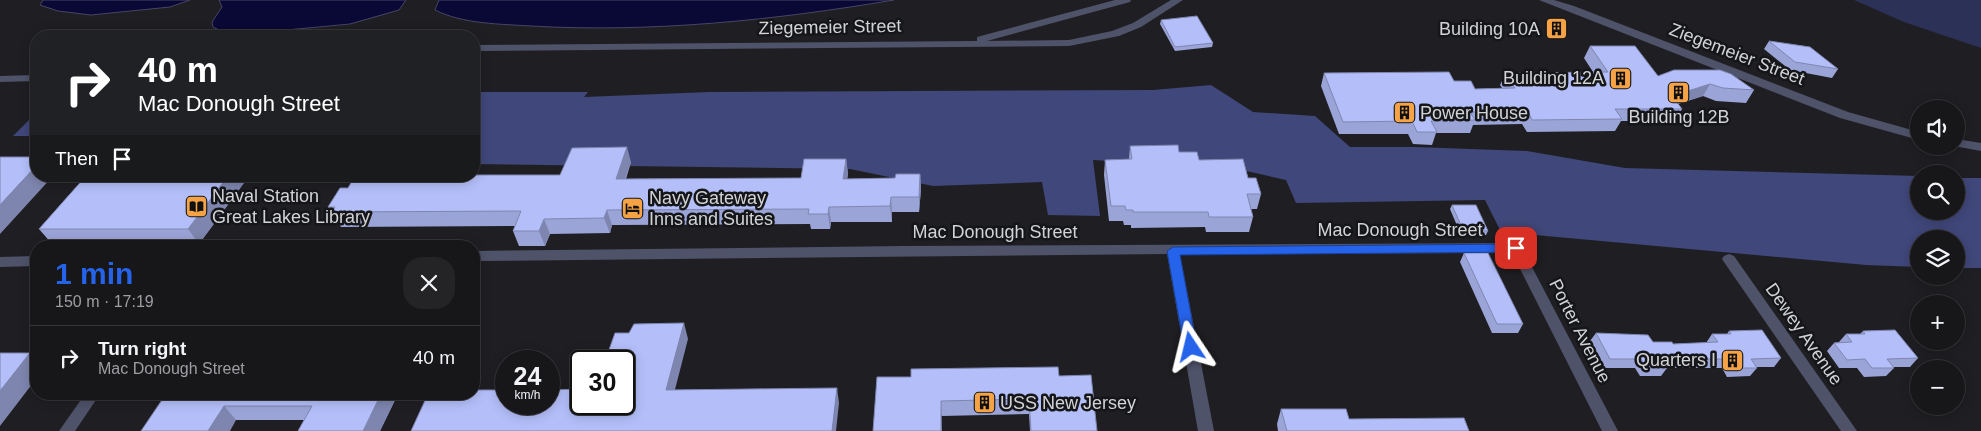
<!DOCTYPE html>
<meta charset="utf-8">
<style>
:root{--surface:#17171a;--page:#242427;--text:#f1f3f6;--muted:#9e9fa2;--line:#363639;--accent:#2563eb}
body{margin:0;font-family:Helvetica,sans-serif;background:var(--page);color:var(--text);height:100vh;display:flex;flex-direction:column;font-size:19px;white-space:nowrap}
*{box-sizing:border-box;margin:0}
p{font-size:16px;color:var(--muted)}
.icon{flex:none;width:28px;height:28px;fill:none;stroke:currentColor;stroke-width:2;stroke-linecap:round;stroke-linejoin:round}
.map{position:relative;flex:1;overflow:hidden}
.side{position:absolute;left:30px;top:240px;width:450px;height:160px;display:flex;flex-direction:column;background:var(--surface);border-radius:20px;box-shadow:0 2px 12px #0003,0 0 0 1px var(--line)}
.side>*{flex:none}
.hud{position:absolute;left:30px;top:30px;width:450px;height:152px;border-radius:20px;box-shadow:0 2px 12px #0003,0 0 0 1px var(--line);background:#202124;color:#fff;overflow:hidden}
.fabs{position:absolute;left:1910px;top:100px;display:grid;gap:10px}
.fabs a{display:grid;place-items:center;width:55px;height:55px;border-radius:50%;background:var(--surface);box-shadow:0 2px 12px #0003,0 0 0 1px var(--line);font-size:25px}
.speed{position:absolute;left:495px;top:350px;display:flex;gap:10px;font-size:25px;font-weight:700;text-align:center}
.speed>*{display:grid;place-content:center;width:65px;height:65px;border-radius:50%;background:var(--surface);box-shadow:0 2px 12px #0003,0 0 0 1px var(--line);line-height:1}
.speed small{font-size:12px;font-weight:400}
.speed .limit{border:2px solid #111;border-radius:8px;background:#fff;color:#111}
.pin{position:absolute;display:grid;place-items:center;width:42px;height:42px;color:#fff;margin:-21px;border-radius:10px;box-shadow:0 2px 8px #0006}
.me{position:absolute;width:55px;margin:-28px;rotate:350deg;stroke-linejoin:round;filter:drop-shadow(0 0 4px #0008)}
.turn{display:flex;align-items:center;gap:18px;height:105px;padding:0 25px;font-size:22px}
.turn .icon{width:65px;height:65px;stroke-width:2.5}
.turn b{display:block;font-size:35px;line-height:42px}
.then{display:flex;align-items:center;height:48px;padding:0 25px;background:#0003;gap:10px;font-size:19px}
.round{display:grid;place-items:center;flex:none;width:52px;height:52px;border-radius:20px;background:var(--page)}
.summary{display:flex;align-items:center;justify-content:space-between;height:85px;padding:0 25px}
h1{font-size:30px;font-weight:600;line-height:38px;color:var(--accent)}
ul{padding:0;list-style:none}
li{display:flex;align-items:center;gap:15px;height:65px;padding:0 25px;border-top:1px solid var(--line)}
li div{flex:1}
li b{display:block;font-size:19px}
li em{font-style:normal}
.map>svg:first-child{display:block}
.green{fill:#2c3158}
.forest{fill:#40477a}
.water{fill:#0a0835;stroke:#464565}
.lines{fill:none;stroke-linecap:round;stroke-linejoin:round}
.street{fill:#4f536a;fill-rule:evenodd}
.wall{fill:#9ba4d7}
.shaded-wall{fill:#7e86af}
.building{fill:#b4bffa;stroke:#7e86af}
.route{fill:#2563eb;stroke:#184099}
.labels{text-anchor:middle;stroke-width:5;stroke-linejoin:round;paint-order:stroke}
.street-label{font-size:18px;fill:#d3d3d6;stroke:#151619}
.poi-label{font-size:18px;fill:#d3d3d6;stroke:#151619;text-anchor:start}
</style>
<div class="map">
<svg width="1981" height="431" viewBox="0 0 1981 431">
<rect width="100%" height="100%" fill="#1f1f23"/>
<path class="green" d="M1854 0H1981V48L1904 22Z"/>
<path class="forest" d="M1211 85 1253 112 1315 116 1350 147H1415L1527 151 1625 168 1919 176V211H1956V178H1981V268H1956V239H1919V267L1866 265 1501 232 1485 200 1296 203 1286 180 1233 168 1093 160 1100 216 1048 215 1042 182 933 186 850 169 474 164V92H588L584 97 709 92 1153 90Z
M36 113V136H13Z"/>
<path class="water" d="M43 0H190L170 7 91 15 58 11 40 5Z
M219 0H406L399 10 350 24 254 33 223 32 213 27 212 22 222 7Z
M439 0H894C775 20 652 33 531 26 500 24 463 24 435 10Z"/>
<g class="lines">
<path class="street" d="M1115 0H1131L1130 2 987 41 1069 40 1112 31 1133 23 1171 0H1183L1141 27 1119 36 1069 46 474 51V45L977 41V37Z
M1539 0H1554L1574 6 1848 112 1919 132V140L1840 118Z
M36 75V81L0 82V76Z
M1956 139 1981 143V151L1954 146H1956Z
M1516 243 1521 245 1522 248 1618 431H1602L1512 253 1180 254 1214 431H1198L1167 254 474 261V251L904 246Z
M1729 254 1734 256 1857 431H1841L1724 262 1722 259 1724 256Z
M36 256V266L0 267V257Z
M85 394H100L75 431H59Z"/>
</g>
<path class="wall" d="M1161 20 1213 43 1212 47 1175 51 1160 24Z
M1769 41 1838 69 1832 78 1790 70 1764 49Z
M1590 46 1658 76 1754 90 1746 103 1716 101 1703 96 1678 104 1682 109 1675 121H1621L1615 131 1527 132 1522 124 1473 125 1470 133H1436L1432 145 1413 144 1408 134H1339L1321 86 1324 73 1454 81 1475 89 1502 88 1500 85 1506 73 1593 72 1584 58Z
M1130 146 1179 152 1248 178 1261 194 1257 209H1251L1253 217 1249 232H1206L1205 227 1131 228V225H1124L1123 221H1109L1104 175 1105 160 1129 159Z
M846 159 848 174 847 179 895 178 920 174 921 189 919 212H892V222H831L830 229H811L810 224 612 225 610 233 550 234 545 246H519L513 231 515 226 341 227 338 222H336L328 207 348 188 560 175 631 162 626 179 801 178Z
M86 176H249L199 244H52L39 229Z
M1452 205 1488 231 1486 235H1461L1450 209Z
M1464 253 1523 324 1518 333H1492L1460 262Z
M1729 331 1781 358 1774 367H1756L1757 368 1750 376 1727 377 1722 368H1667L1661 376H1640L1635 368H1605L1590 341 1596 333 1653 342 1673 344 1706 343 1712 334H1727Z
M1863 331 1918 358 1910 367H1894V368L1886 376 1864 377 1857 368H1839L1827 351 1834 343 1839 342 1846 334H1860Z
M1059 376 1097 431H1030L1029 414 942 416 911 377Z
M166 394H395L397 396 380 431H298L304 420H236Z
M1281 409 1349 419 1469 431H1278L1277 424Z"/>
<path class="shaded-wall" d="M1710 84 1703 96 1665 108 1672 96Z
M627 147 631 162 620 194 616 179Z
M846 159 848 174 845 194 843 179Z
M36 166V176H53L0 234V205Z
M920 174 921 189 919 212V197Z
M228 176H249L199 244 188 229Z
M891 197 892 212V222L890 206Z
M829 207 831 222 830 229 828 214Z
M607 210 612 225 610 233 604 218Z
M544 219 550 234 545 246 539 231Z
M684 323 688 339 671 405 666 390Z
M30 353 36 359V379L0 426V391Z
M837 388 839 403 836 431H832Z
M381 394H395L397 396 380 431H363Z
M941 401 942 431H941Z
M224 406 236 420 230 431H208Z"/>
<path class="building" d="M1197 16 1213 43 1175 47 1161 20Z
M1769 41 1810 47 1838 69 1795 62Z
M1590 46H1635L1658 76 1674 70H1720L1731 74 1754 90 1723 88 1710 84 1672 96 1682 109H1615L1622 119 1532 120 1528 111 1470 112 1475 120 1431 121 1437 132H1417L1412 121 1343 122 1324 73 1449 72 1454 81H1471L1475 89 1515 88 1506 73 1608 72Z
M1178 145 1179 152H1197L1199 160 1243 159 1248 178H1256L1261 194H1247L1253 217H1209L1208 212H1133V210H1126L1125 206H1111L1105 160 1132 159 1130 146Z
M627 147 616 179 801 178 804 159H846L843 179 895 178 896 174H920L919 197H891L890 206 829 207 828 214H808L809 209 607 210 604 218 544 219 539 231H513L521 211 332 212 335 207H328L340 188H348L355 176H474V175H560L572 148Z
M0 157H36V166L0 205Z
M86 176H228L188 229H39Z
M1452 205H1476L1488 231 1463 230Z
M1464 253H1488L1523 324H1497Z
M684 323 666 390 837 388 832 431H411L428 394H474V390H506V404H549V390L581 389V404H624V361H605L615 333H629L634 324Z
M1762 330 1781 358 1751 359 1757 368H1734L1728 359H1662L1667 367 1646 368 1641 359H1610L1596 333 1648 335 1653 342H1672L1673 344 1718 342 1712 334H1731L1729 331Z
M1895 330 1918 358 1887 359 1894 368H1872L1865 359 1847 360 1834 343 1852 342 1846 334H1865L1863 331Z
M0 353H30L0 391Z
M1058 367 1059 376 1091 375 1097 431H1031L1029 399 941 401V431H873L877 377H911V369Z
M166 394H381L363 431H298L312 406H224L208 431H141Z
M1281 409H1346L1349 419 1464 418 1469 431H1287Z"/>
<path class="route" d="M1516 244 1522 248 1516 252 1180 255 1197 347 1195 351H1186L1184 347 1167 251 1173 247Z"/>
<defs>
<symbol id="building-square" viewBox="-11 -11 22 22"><rect x="-9" y="-9" width="18" height="18" rx="4" fill="#f5a345" stroke="#151619"/><path d="M-4-6H4V6H1V3H-1V6H-4ZM-2.5-4.3h1.7v1.8h-1.7ZM.8-4.3h1.7v1.8H.8ZM-2.5-1h1.7V.8h-1.7ZM.8-1h1.7V.8H.8Z" fill="#111"/></symbol>
<symbol id="library-square" viewBox="-11 -11 22 22"><rect x="-9" y="-9" width="18" height="18" rx="4" fill="#f5a345" stroke="#151619"/><path d="M-6-4Q-3-5.5-.7-3.5V5Q-3 3-6 4ZM6-4Q3-5.5 .7-3.5V5Q3 3 6 4Z" fill="#111"/></symbol>
<symbol id="hotel-square" viewBox="-11 -11 22 22"><rect x="-9" y="-9" width="18" height="18" rx="4" fill="#f5a345" stroke="#151619"/><path d="M-6-4.5h1.5V1H6V5H4.5V3h-9V5H-6ZM-4 0a1.8 1.8 0 1 1 3.6 0ZM.5 0V-2.5h3Q6-2.5 6 0Z" fill="#111"/></symbol>
</defs>
<g fill-rule="evenodd">
<use href="#building-square" x="1544" y="16" width="25" height="25"/>
<use href="#building-square" x="1608" y="66" width="25" height="25"/>
<use href="#building-square" x="1666" y="80" width="25" height="25"/>
<use href="#building-square" x="1392" y="100" width="25" height="25"/>
<use href="#library-square" x="184" y="194" width="25" height="25"/>
<use href="#hotel-square" x="620" y="196" width="25" height="25"/>
<use href="#building-square" x="1720" y="348" width="25" height="25"/>
<use href="#building-square" x="972" y="390" width="25" height="25"/>
</g>
<g class="labels">
<g class="street-label">
<text transform="translate(830 27) rotate(-1)" y="6">Ziegemeier Street</text>
<text transform="translate(1737 54) rotate(21)" y="6">Ziegemeier Street</text>
<text x="1400" y="236">Mac Donough Street</text>
<text x="995" y="238">Mac Donough Street</text>
<text transform="translate(1580 331) rotate(63)" y="6">Porter Avenue</text>
<text transform="translate(1804 334) rotate(55)" y="6">Dewey Avenue</text>
</g>
<g class="poi-label">
<text x="1540" y="35" text-anchor="end">Building 10A</text>
<text x="1604" y="84" text-anchor="end">Building 12A</text>
<text x="1420" y="119">Power House</text>
<text x="1679" y="123" text-anchor="middle">Building 12B</text>
<text x="212" y="202">Naval Station<tspan x="212" dy="21">Great Lakes Library</tspan></text>
<text x="649" y="204">Navy Gateway<tspan x="649" dy="21">Inns and Suites</tspan></text>
<text x="1716" y="366" text-anchor="end">Quarters I</text>
<text x="1000" y="409">USS New Jersey</text>
</g>
</g>
</svg>
<div class="fabs">
<a><svg class="icon" aria-label="sound" viewBox="0 0 24 24"><path d="M4 9h4l5-4v14l-5-4H4zM17 9q2 3 0 6"/></svg></a>
<a><svg class="icon" aria-label="search" viewBox="0 0 24 24"><circle cx="10" cy="10" r="6"/><path d="M15 15l6 6"/></svg></a>
<a><svg class="icon" aria-label="layers" viewBox="0 0 24 24"><path d="M12 4l9 5-9 5-9-5zM3 14l9 5 9-5"/></svg></a>
<a>+</a>
<a>−</a>
</div>
<div class="speed"><div>24<small>km/h</small></div><div class="limit">30</div></div>
<div class="pin" style="left:1516px;top:248px;background:#d93025"><svg class="icon" aria-label="arrive" viewBox="0 0 24 24"><path d="M6 21V4h12l-3 4 3 4H6"/></svg></div>
<svg class="me" style="left:1191px;top:347px" viewBox="-20 -20 40 40"><path d="M0-17L14 15 0 8-14 15z" fill="#2563eb" stroke="#fff" stroke-width="4"/></svg>
<div class="hud">
<div class="turn"><svg class="icon" aria-label="right" viewBox="0 0 24 24"><path d="M7 20v-9h11M14 6l5 5-5 5"/></svg><div><b>40 m</b>Mac Donough Street</div></div>
<div class="then">Then<svg class="icon" aria-label="arrive" viewBox="0 0 24 24"><path d="M6 21V4h12l-3 4 3 4H6"/></svg></div>
</div>
<section class="side">
<div class="summary"><div><h1>1 min</h1><p>150 m · 17:19</p></div><a class="round"><svg class="icon" aria-label="close" viewBox="0 0 24 24"><path d="M6 6l12 12M18 6L6 18"/></svg></a></div>
<ul>
<li><svg class="icon" aria-label="right" viewBox="0 0 24 24"><path d="M7 20v-9h11M14 6l5 5-5 5"/></svg><div><b>Turn right</b><p>Mac Donough Street</p></div><em>40 m</em></li>
</ul>
</section>
</div>
